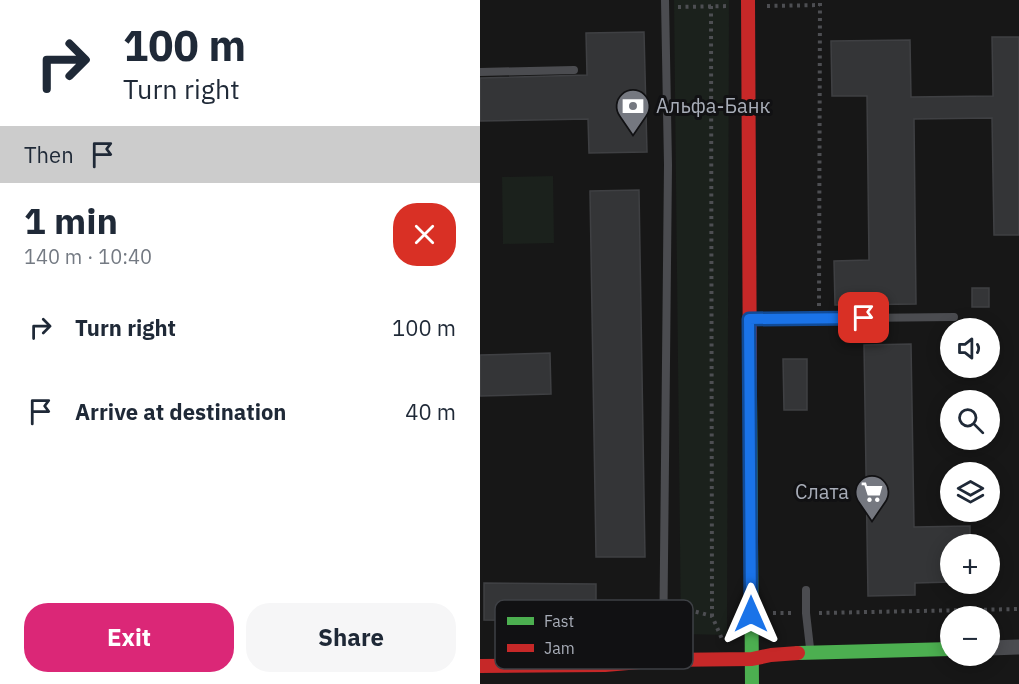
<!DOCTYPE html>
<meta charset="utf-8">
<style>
:root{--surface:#fff;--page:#f6f6f7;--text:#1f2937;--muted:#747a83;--accent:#db2777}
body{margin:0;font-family:"IBM Plex Sans",sans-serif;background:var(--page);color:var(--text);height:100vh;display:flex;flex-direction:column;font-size:22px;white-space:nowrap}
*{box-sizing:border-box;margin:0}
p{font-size:20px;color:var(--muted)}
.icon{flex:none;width:33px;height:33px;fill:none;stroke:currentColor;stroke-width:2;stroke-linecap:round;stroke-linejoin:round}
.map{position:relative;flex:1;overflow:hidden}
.side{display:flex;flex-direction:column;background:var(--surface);width:480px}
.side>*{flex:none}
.guide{background:#fff;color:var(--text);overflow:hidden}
.tools{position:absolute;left:460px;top:318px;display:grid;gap:12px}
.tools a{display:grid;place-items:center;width:60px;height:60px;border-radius:50%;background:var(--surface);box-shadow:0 3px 15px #0003;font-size:30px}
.pin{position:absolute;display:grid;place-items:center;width:51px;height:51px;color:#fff;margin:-26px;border-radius:12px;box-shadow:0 3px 9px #0006}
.me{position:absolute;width:66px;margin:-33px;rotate:0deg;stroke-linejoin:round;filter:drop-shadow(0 0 4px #0008)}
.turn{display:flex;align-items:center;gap:21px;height:126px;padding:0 24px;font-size:27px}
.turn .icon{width:78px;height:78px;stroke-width:2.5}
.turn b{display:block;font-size:42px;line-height:51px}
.then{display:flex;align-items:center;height:57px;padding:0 24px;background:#0003;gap:12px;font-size:22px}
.round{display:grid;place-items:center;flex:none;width:63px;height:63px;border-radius:24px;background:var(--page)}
.head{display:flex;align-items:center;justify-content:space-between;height:102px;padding:0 24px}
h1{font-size:36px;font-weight:800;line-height:45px}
.cta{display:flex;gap:12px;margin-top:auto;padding:12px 24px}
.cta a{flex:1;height:69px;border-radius:24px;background:var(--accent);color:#fff;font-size:24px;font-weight:800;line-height:69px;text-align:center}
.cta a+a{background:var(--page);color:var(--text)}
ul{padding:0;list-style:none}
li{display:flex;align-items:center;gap:18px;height:84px;padding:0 24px}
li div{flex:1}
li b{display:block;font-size:22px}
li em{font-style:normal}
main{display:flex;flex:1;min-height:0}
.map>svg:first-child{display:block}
.green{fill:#1b211c}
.building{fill:#343537;stroke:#3f4043;stroke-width:1.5}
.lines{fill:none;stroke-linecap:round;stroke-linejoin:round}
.path{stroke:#4d4e52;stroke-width:4;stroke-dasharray:3 4.5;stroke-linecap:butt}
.lane{stroke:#4b4c50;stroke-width:8}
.street{stroke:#4b4c50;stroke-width:15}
.fast{stroke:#4caf50;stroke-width:14}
.jam{stroke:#c62828;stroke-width:14}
.route-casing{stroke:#114b97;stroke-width:15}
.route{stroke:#1a73e8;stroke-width:10}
.labels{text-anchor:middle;stroke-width:6;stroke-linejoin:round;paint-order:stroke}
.poi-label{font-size:20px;fill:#a8adb8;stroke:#111113;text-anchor:start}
.key{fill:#111113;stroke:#3e4045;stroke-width:1.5}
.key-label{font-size:16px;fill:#a8adb8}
</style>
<main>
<section class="side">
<div class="guide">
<div class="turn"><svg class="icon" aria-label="right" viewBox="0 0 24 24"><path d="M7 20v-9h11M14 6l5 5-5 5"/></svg><div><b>100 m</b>Turn right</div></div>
<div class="then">Then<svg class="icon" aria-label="arrive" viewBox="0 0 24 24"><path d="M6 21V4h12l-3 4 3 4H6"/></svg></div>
</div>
<div class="head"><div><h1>1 min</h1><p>140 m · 10:40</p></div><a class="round" style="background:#d93025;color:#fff"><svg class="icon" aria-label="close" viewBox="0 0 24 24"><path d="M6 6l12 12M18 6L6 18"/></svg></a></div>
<ul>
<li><svg class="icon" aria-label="right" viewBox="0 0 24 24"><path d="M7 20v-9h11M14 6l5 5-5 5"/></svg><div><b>Turn right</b></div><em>100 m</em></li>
<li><svg class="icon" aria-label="arrive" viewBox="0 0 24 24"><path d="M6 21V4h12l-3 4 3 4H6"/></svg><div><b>Arrive at destination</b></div><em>40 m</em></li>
</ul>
<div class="cta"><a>Exit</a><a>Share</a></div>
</section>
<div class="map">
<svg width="539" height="684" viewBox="0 0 539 684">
<rect width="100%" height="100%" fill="#171717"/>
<path class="green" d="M194 0H249L247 635 201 634Z
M73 176 74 243 23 244 22 177Z"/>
<path class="building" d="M164 32 167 152 109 153 108 119 0 121V78L107 75 106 33Z
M512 37H539V235H514L512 118 434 119 436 304 355 305 354 261 389 260 387 96H352L351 41 430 40 431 97 513 96Z
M159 190 165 557H116L110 191Z
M492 288H509V307H492Z
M431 344 434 527 490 526V544H471V582L435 583V595L388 596 384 345Z
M70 353 71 394 0 396V355Z
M303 359H327V410H304Z
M4 583 116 584V621L4 620Z"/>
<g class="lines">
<path class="path" d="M231 6 232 616
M287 6 340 5
M198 7 250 6
M339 306 340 0
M194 606 232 616 242 639
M293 613H313
M339 613 539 609"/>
<path class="lane" d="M0 72 94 70
M273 319 474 317
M326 590V613L330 648
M183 658 188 165 185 0"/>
<path class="street" d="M510 648 539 647"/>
<path class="fast" d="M270 395 272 684
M318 653 471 649"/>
<path class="jam" d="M268 0 270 395
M0 666 125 665 183 660 272 659 291 655 318 653"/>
</g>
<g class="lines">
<defs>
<path id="route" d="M271 614 269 319 384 318"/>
</defs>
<use href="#route" class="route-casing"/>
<use href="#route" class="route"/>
</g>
<defs>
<symbol id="bank-pin" viewBox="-11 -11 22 30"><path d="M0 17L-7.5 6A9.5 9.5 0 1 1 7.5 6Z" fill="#757880" stroke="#111113"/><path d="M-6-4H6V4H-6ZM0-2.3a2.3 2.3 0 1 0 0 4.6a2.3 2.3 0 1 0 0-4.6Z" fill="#fff"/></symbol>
<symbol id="supermarket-pin" viewBox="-11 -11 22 30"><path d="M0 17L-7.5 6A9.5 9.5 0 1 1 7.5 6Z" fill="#757880" stroke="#111113"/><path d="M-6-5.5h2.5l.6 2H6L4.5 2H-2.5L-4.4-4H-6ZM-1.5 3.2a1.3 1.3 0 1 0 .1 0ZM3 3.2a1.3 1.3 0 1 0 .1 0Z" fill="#fff"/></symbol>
</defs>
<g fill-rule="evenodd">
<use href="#bank-pin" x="134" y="87" width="38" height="52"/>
<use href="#supermarket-pin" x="373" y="473" width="38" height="52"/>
</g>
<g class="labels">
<g class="poi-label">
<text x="176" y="113">Альфа-Банк</text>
<text x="369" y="499" text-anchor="end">Слата</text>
</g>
</g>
<rect x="15" y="600" width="198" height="69" rx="9" class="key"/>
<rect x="27" y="617" width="27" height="8" fill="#4caf50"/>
<rect x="27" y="644" width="27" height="8" fill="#c62828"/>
<g class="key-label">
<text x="64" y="627">Fast</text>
<text x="64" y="654">Jam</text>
</g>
</svg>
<div class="tools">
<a><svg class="icon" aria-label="sound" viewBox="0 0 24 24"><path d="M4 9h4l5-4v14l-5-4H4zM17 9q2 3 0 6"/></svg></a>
<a><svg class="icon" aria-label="search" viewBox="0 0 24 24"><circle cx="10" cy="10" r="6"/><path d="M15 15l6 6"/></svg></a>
<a><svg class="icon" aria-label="layers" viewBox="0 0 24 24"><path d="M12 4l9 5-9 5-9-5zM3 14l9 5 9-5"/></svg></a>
<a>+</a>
<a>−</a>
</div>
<div class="pin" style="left:384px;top:318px;background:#d93025"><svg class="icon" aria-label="arrive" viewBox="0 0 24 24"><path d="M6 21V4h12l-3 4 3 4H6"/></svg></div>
<svg class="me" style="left:271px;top:614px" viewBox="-20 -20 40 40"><path d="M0-17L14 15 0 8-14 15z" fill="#1a73e8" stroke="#fff" stroke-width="4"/></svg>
</div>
</main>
